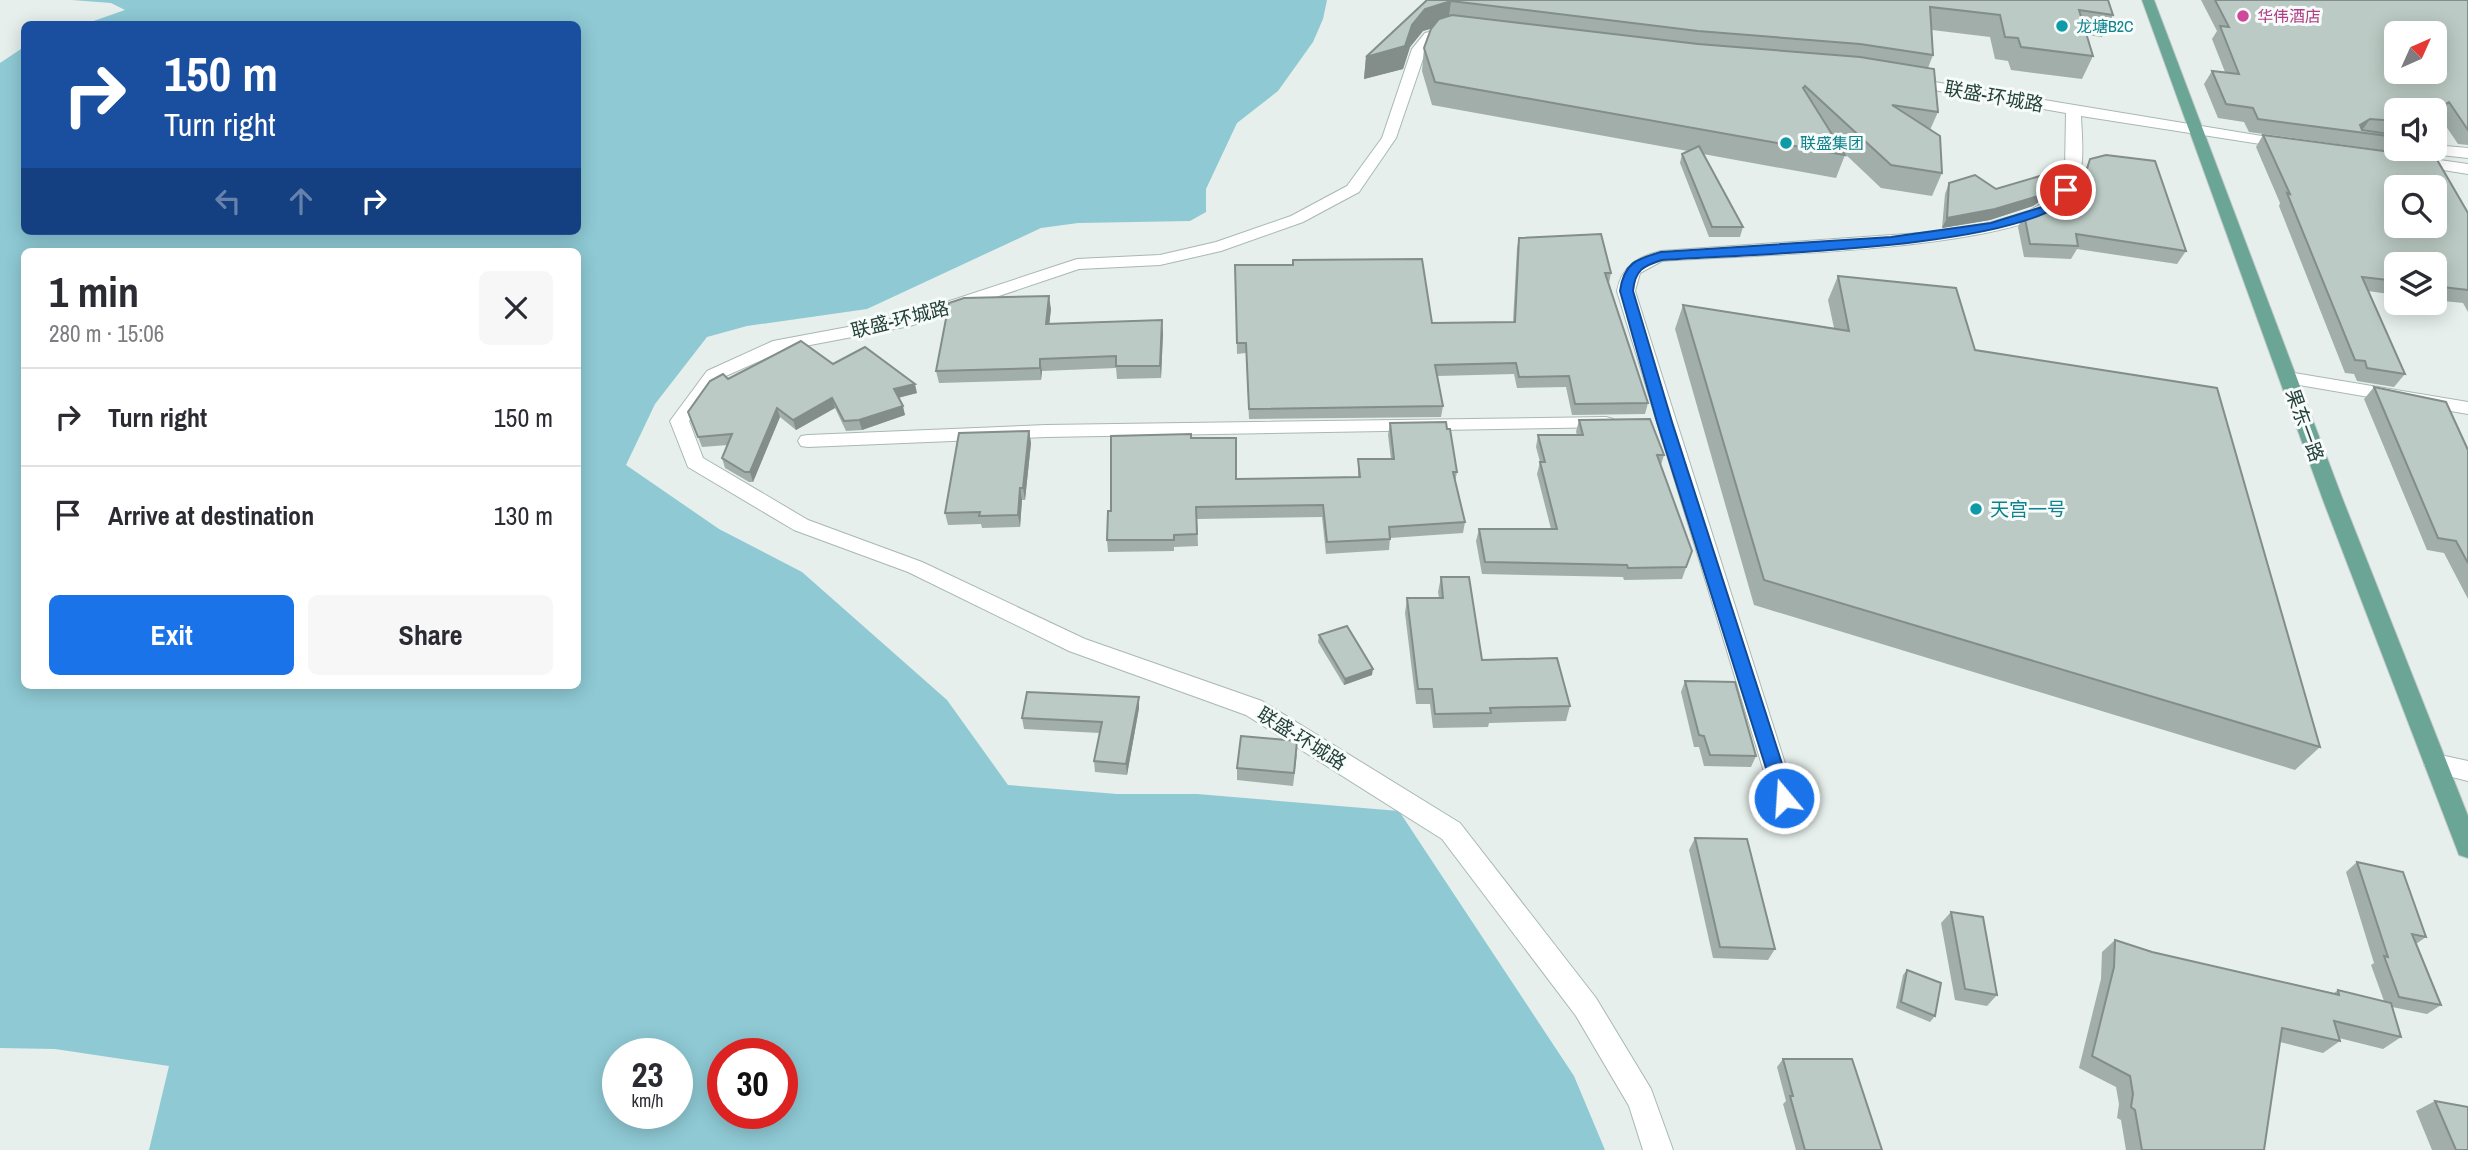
<!DOCTYPE html>
<meta charset="utf-8">
<style>
:root{--surface:#fff;--page:#f7f7f7;--text:#2b2b33;--muted:#7c7c81;--line:#e1e1e2;--accent:#1a73e8}
body{margin:0;font-family:"Archivo Narrow","Noto Sans SC",sans-serif;background:var(--page);color:var(--text);height:100vh;display:flex;flex-direction:column;font-size:26px;white-space:nowrap}
*{box-sizing:border-box;margin:0}
p{font-size:23px;color:var(--muted)}
.icon{flex:none;width:38px;height:38px;fill:none;stroke:currentColor;stroke-width:2;stroke-linecap:round;stroke-linejoin:round}
.map{position:relative;flex:1;overflow:hidden}
.drawer{position:absolute;left:21px;top:248px;width:560px;height:441px;display:flex;flex-direction:column;background:var(--surface);border-radius:10px;box-shadow:0 4px 18px #0003}
.drawer>*{flex:none}
.hud{position:absolute;left:21px;top:21px;width:560px;height:214px;border-radius:10px;box-shadow:0 4px 18px #0003;background:#1a4fa0;color:#fff;overflow:hidden}
.needle{width:46px;rotate:45deg}
.fabs{position:absolute;left:2384px;top:21px;display:grid;gap:14px}
.fabs a{display:grid;place-items:center;width:63px;height:63px;border-radius:10px;background:var(--surface);box-shadow:0 4px 18px #0003;font-size:35px}
.speed{position:absolute;left:602px;top:1038px;display:flex;gap:14px;font-size:35px;font-weight:700;text-align:center}
.speed>*{display:grid;place-content:center;width:91px;height:91px;border-radius:50%;background:var(--surface);box-shadow:0 4px 18px #0003;line-height:1}
.speed small{font-size:18px;font-weight:400}
.speed .limit{border:10px solid #d22;background:#fff;color:#111}
.pin{position:absolute;display:grid;place-items:center;width:60px;height:60px;color:#fff;margin:-30px;border:4px solid #fff;border-radius:50%;box-shadow:0 2px 7px #0007}
.me{position:absolute;width:77px;margin:-38px;rotate:342deg;stroke-linejoin:round;filter:drop-shadow(0 0 5px #0008)}
.turn{display:flex;align-items:center;gap:24px;height:147px;padding:0 28px;font-size:32px}
.turn .icon{width:91px;height:91px;stroke-width:2.5}
.turn b{display:block;font-size:49px;line-height:60px}
.lanes{display:flex;align-items:center;height:66px;padding:0 28px;background:#0003;justify-content:center;gap:35px;direction:ltr}
.lanes .off{opacity:.35}
.round{display:grid;place-items:center;flex:none;width:74px;height:74px;border-radius:10px;background:var(--page)}
.headline{display:flex;align-items:center;justify-content:space-between;height:119px;padding:0 28px}
h1{font-size:42px;font-weight:700;line-height:52px}
.action{display:flex;gap:14px;margin-top:auto;padding:14px 28px}
.action a{flex:1;height:80px;border-radius:10px;background:var(--accent);color:#fff;font-size:28px;font-weight:700;line-height:80px;text-align:center}
.action a+a{background:var(--page);color:var(--text)}
ul{padding:0;list-style:none}
li{display:flex;align-items:center;gap:21px;height:98px;padding:0 28px;border-top:2px solid var(--line)}
li div{flex:1}
li b{display:block;font-size:26px}
li em{font-style:normal}
.map>svg:first-child{display:block}
.water{fill:#8ec9d4;fill-rule:evenodd}
.lines{fill:none;stroke-linecap:round;stroke-linejoin:round}
.minor-casing{stroke:#a8b8b2;stroke-width:2}
.major-casing{stroke:#c2cac8;stroke-width:2}
.minor{fill:#fff;fill-rule:evenodd}
.major{fill:#6aa596;fill-rule:evenodd}
.wall{fill:#a1aea9}
.shaded-wall{fill:#838d89}
.building{fill:#bbcac4;stroke:#838d89;stroke-width:2;fill-rule:evenodd}
.route{fill:#1a73e8;stroke:#114b97;stroke-width:2}
.hotel-dot{fill:#d1479c;stroke:#f7fbf9;stroke-width:2.5}
.culture-dot{fill:#0f9aa8;stroke:#f7fbf9;stroke-width:2.5}
.labels{text-anchor:middle;stroke-width:6;stroke-linejoin:round;paint-order:stroke}
.far-hotel-label{font-size:16px;fill:#b23c85;stroke:#f7fbf9;text-anchor:start}
.far-culture-label{font-size:16px;fill:#0d838f;stroke:#f7fbf9;text-anchor:start}
.street-label{font-size:19px;fill:#24423a;stroke:#f7fbf9}
.culture-label{font-size:19px;fill:#0d838f;stroke:#f7fbf9;text-anchor:start}
</style>
<div class="map">
<svg width="2468" height="1150" viewBox="0 0 2468 1150">
<rect width="100%" height="100%" fill="#e6efeb"/>
<path class="water" d="M72 0H1327L1323 19 1313 42 1278 91 1237 123 1206 189V212L1190 221 1078 223 1041 228 867 309 747 326 707 337 655 404 626 465 719 529 802 572 947 700 1008 785 1117 794H1197L1399 811 1574 1076 1605 1150H149L169 1066 55 1049 0 1048V63L24 47V231H578V24H85L125 10 111 3ZM24 252H578V686H24ZM618 1054H677V1113H618ZM723 1054H782V1113H723Z"/>
<g class="lines">
<defs>
<path id="minor" d="M1454 26 1461 30 1459 33 1435 39 1426 50 1396 138 1359 192 1303 222 1221 251 1160 265 1079 269 910 326 784 350 719 379 689 421 703 458 808 520 922 562 1085 639 1262 701 1460 823 1596 998 1651 1089 1673 1150H1643L1629 1106 1576 1016 1442 839 1246 715 1069 651 908 572 794 530 688 467 670 421 707 371 773 341 901 317 1077 259 1160 255 1216 242 1291 216 1347 186 1382 138 1412 49 1425 33Z
M1910 78 2286 140 2293 144 2286 148 2081 116C2082 141 2087 177 2069 199 2026 252 1738 255 1662 261L1640 273 1635 291 1796 798 1793 805 1784 808 1775 805 1772 798 1617 291C1622 266 1637 257 1661 251L1935 232 1989 223 2029 211 2056 195 2065 169 2066 113 1905 85 1903 82Z
M2434 145 2468 148V158L2432 154 2424 149H2434Z
M2411 156 2468 164V174L2406 164 2403 161Z
M2288 372 2468 402V414L2282 382 2279 378 2282 374Z
M1606 417 1613 419 1615 423 1613 427 1046 437 808 447 801 446 798 441 801 436 808 435 1046 425Z
M2436 754 2468 761V781L2428 771 2424 764 2428 757Z"/>
<path id="major" d="M2142 0H2154L2343 500 2468 816V858L2459 855 2456 847 2323 500Z"/>
</defs>
<use href="#minor" class="minor-casing"/>
<use href="#major" class="major-casing"/>
<use href="#minor" class="minor"/>
<use href="#major" class="major"/>
</g>
<path class="wall" d="M1427 0H2108L2113 15 2102 37 2087 35 2093 56 2082 79 2011 70 2008 61 1995 59 1990 37 1932 30 1933 55 1928 68 1938 112 1930 130 1942 173 1932 196 1881 188 1843 152 1845 155 1836 178 1703 154 1743 227 1740 237H1709L1680 163 1682 154 1688 151 1432 105 1422 71 1424 48 1431 29 1423 31 1410 47 1403 69 1364 79 1366 57Z
M2201 0H2468V145L2458 144 2439 116 2434 118V110H2396V149H2422L2417 155 2249 132 2244 122 2218 118 2204 84 2212 71 2225 72 2212 39 2217 31Z
M2263 135 2468 213V312L2463 303 2434 300V264H2396V295L2368 291 2405 374 2394 387 2357 381 2354 374 2345 373 2279 206 2280 203 2256 147Z
M2090 159 2186 251 2177 264 2077 249 2071 259 2024 257 2018 227 2024 214 2044 209 2075 191 2079 187 2084 172Z
M2062 179 2057 189 2033 206 1990 220 1942 228 1945 194 1949 183 1996 189Z
M1519 238 1611 273 1609 283 1648 403 1645 414 1572 415 1566 387 1517 388 1514 374 1437 376 1443 406 1441 417 1249 419 1246 353 1237 354 1235 265 1432 323 1513 322 1517 248Z
M1838 276 1975 350 2320 747 2295 770 1754 605 1675 329 1683 305 1834 328 1828 300Z
M1051 309 1049 324 1163 333 1161 378 1117 379 1116 368 1042 371 1041 380 939 383 936 371Z
M833 364 917 393 899 398 905 415 862 430 846 431 835 408 796 430 780 417 753 482H749L725 468 722 458 728 445 702 447 688 412 728 379Z
M2374 387 2468 450V599L2444 553 2427 550 2364 399Z
M1579 420 1664 455 1661 465 1692 551 1682 579 1624 580 1623 577 1482 574 1476 541 1479 529H1551L1537 474 1540 462 1536 447 1538 435H1577L1576 432Z
M1390 423 1457 472 1455 482 1465 522 1463 533 1390 538 1389 550 1326 554 1322 517 1197 519 1198 546 1174 547V551L1108 552 1107 540 1111 511 1191 438 1236 479 1358 477V459H1391L1388 435Z
M1029 431 1031 443 1025 500H1022L1020 527 982 528 981 524 948 525 945 513Z
M1441 577 1482 660 1570 706 1566 721 1489 723 1488 727 1433 728 1430 704H1416L1405 613 1407 598H1439L1438 592Z
M1319 635 1372 675 1344 685 1318 642Z
M1685 681 1756 756 1751 767 1704 766 1699 747H1694L1681 692Z
M1139 697V708L1127 775 1095 772 1094 761 1100 733 1024 729 1022 718Z
M1297 754 1293 786 1237 780V768Z
M1695 838 1775 949 1768 960 1713 958 1689 850Z
M2357 862 2426 937 2416 944 2441 1005 2427 1014 2392 1007 2401 1037 2383 1049 2339 1038 2340 1041 2323 1053 2280 1042 2264 1150H2126L2121 1120 2117 1118 2119 1104 2116 1087 2079 1068 2101 979 2102 952 2115 940 2152 952 2334 993 2338 990 2384 1001 2371 965 2374 963 2346 872Z
M1951 912 1997 995 1987 1006 1955 1000 1941 923Z
M1907 970 1935 1016 1930 1022 1896 1008 1903 975Z
M1783 1059 1882 1150H1796L1783 1104 1786 1101 1777 1067Z
M2435 1101 2468 1150H2432L2416 1111Z"/>
<path class="shaded-wall" d="M1451 1 1448 23 1423 31 1410 47 1403 69 1364 79 1366 57 1412 25 1425 9Z
M2449 102 2439 116 2434 118V111Z
M2370 119 2361 132 2360 125Z
M2062 179 2057 189 2033 206 1990 220 1942 228 1947 218Z
M1049 296 1051 309 1048 336 1046 324Z
M1162 320 1163 333 1161 378 1160 366Z
M1040 359 1042 371 1041 380 1040 368Z
M915 384 917 393 896 398 894 389Z
M832 398 835 408 796 430 793 420Z
M903 406 905 415 862 430 859 420Z
M777 408 780 417 753 482 750 472Z
M1029 431 1031 443 1025 500 1023 488Z
M1020 488 1022 500 1020 527 1018 515Z
M1373 669 1372 675 1344 685 1345 679Z
M1139 697V708L1127 775 1126 764Z"/>
<path class="building" d="M1427 0H2108L2113 15 2079 10 2093 56 2021 47 2018 38 2005 37 2000 15 1930 7 1933 55 1860 44 1698 31 1451 1 1425 9 1412 25 1405 46 1366 57Z
M2215 0H2468V130L2449 102 2434 111 2396 110V121L2370 119 2360 125 2362 130 2396 135V137L2258 119 2253 108 2226 104 2212 71 2239 74 2220 26 2229 27ZM2396 33H2434V72H2396Z
M1452 15 1698 44 1860 57 1934 69 1938 112 1892 105 1940 136 1942 173 1891 165 1805 86 1803 88 1845 155 1435 82 1424 48 1431 29 1439 19Z
M2263 135 2436 158 2468 213V290L2434 286V264H2396V281L2362 277 2405 374 2367 368 2365 361 2355 360 2287 193 2290 194ZM2396 187H2434V226H2396Z
M1699 146 1743 227H1712L1682 154Z
M2106 155 2155 161 2186 251 2076 234 2078 246 2030 244 2024 214 2044 209 2075 191 2083 182 2090 159Z
M2064 169 2062 179 2038 196 1995 209 1947 218 1949 183 1975 175 1996 189Z
M1601 234 1611 273H1605L1648 403 1575 404 1569 376 1519 377 1516 363 1435 365 1443 406 1249 409 1246 343H1237L1235 265H1293V260L1422 259 1432 323 1515 322 1519 238Z
M1838 276 1956 288 1975 350 2217 388 2320 747 1764 580 1683 305 1849 331Z
M1049 296 1046 324 1162 320 1160 366H1116V356L1040 359V368L936 371 949 303 964 298Z
M801 341 833 364 865 347 915 384 894 389 903 406 859 420 844 421 832 398 793 420 777 408 750 472H745L722 458 732 434 698 437 688 412 710 381 723 374 728 379Z
M2374 387 2446 402 2468 450V563L2456 541 2438 538Z
M1650 419 1664 455H1657L1692 551 1686 567 1628 568 1627 565 1485 562 1479 529H1557L1540 462H1545L1538 435H1583L1579 420Z
M1446 422 1447 429H1450L1457 472H1453L1465 522 1389 527 1390 539 1327 542 1323 505 1196 507 1197 534 1174 535V540H1107L1108 511H1111V436L1191 434V438H1236V479L1360 477 1358 459H1394L1390 423Z
M1029 431 1023 488H1020L1018 515 979 516 980 512 945 513 959 433Z
M1441 577H1469L1482 660 1557 658 1570 706 1490 708 1491 713 1435 714 1432 689H1418L1407 598H1443Z
M1347 626 1373 669 1345 679 1319 635Z
M1685 681 1735 682 1756 756 1710 755 1704 736 1699 735Z
M1027 692 1139 697 1126 764 1094 761 1102 722 1022 718Z
M1241 736 1297 741 1294 773 1237 768Z
M1695 838 1747 839 1775 949 1720 947Z
M2357 862 2403 872 2426 937 2412 934 2441 1005 2399 997 2384 956 2388 957Z
M1951 912 1983 917 1997 995 1965 989Z
M2115 940 2152 952 2339 995 2338 990 2391 1003 2401 1037 2334 1021 2340 1041 2282 1028 2264 1150H2142L2135 1110 2131 1107 2133 1094 2130 1076 2092 1056 2114 967Z
M1907 970 1941 983 1935 1016 1901 1002Z
M1783 1059H1852L1882 1150H1805L1790 1096H1793Z
M2435 1101 2468 1107V1150H2456Z"/>
<path class="route" d="M2062 187H2070V197C2020 250 1743 254 1662 260 1643 266 1635 270 1633 291L1672 422 1793 798 1790 803 1784 806 1777 803 1657 422 1620 291C1624 263 1636 259 1661 252L1891 237 1991 223 2042 207 2058 196Z"/>
<circle class="hotel-dot" cx="2243" cy="16" r="7"/>
<g class="culture-dot">
<circle cx="2062" cy="26" r="7"/>
<circle cx="1786" cy="143" r="7"/>
<circle cx="1976" cy="509" r="7"/>
</g>
<g class="labels">
<g class="far-hotel-label">
<text x="2257" y="22">华伟酒店</text>
</g>
<g class="far-culture-label">
<text x="2076" y="32">龙塘B2C</text>
<text x="1800" y="149">联盛集团</text>
</g>
<g class="street-label">
<text transform="translate(1994 96) rotate(10)" y="7">联盛-环城路</text>
<text transform="translate(900 319) rotate(-14)" y="7">联盛-环城路</text>
<text transform="translate(2305 425) rotate(70)" y="7">果东一路</text>
<text transform="translate(1302 738) rotate(32)" y="7">联盛-环城路</text>
</g>
<g class="culture-label">
<text x="1990" y="516">天宫一号</text>
</g>
</g>
</svg>
<div class="fabs">
<a><svg class="needle" viewBox="-14 -14 28 28"><path d="M0-13l5 13h-10z" fill="#e53935"/><path d="M0 13l5-13h-10z" fill="#7c7c81"/></svg></a>
<a><svg class="icon" aria-label="sound" viewBox="0 0 24 24"><path d="M4 9h4l5-4v14l-5-4H4zM17 9q2 3 0 6"/></svg></a>
<a><svg class="icon" aria-label="search" viewBox="0 0 24 24"><circle cx="10" cy="10" r="6"/><path d="M15 15l6 6"/></svg></a>
<a><svg class="icon" aria-label="layers" viewBox="0 0 24 24"><path d="M12 4l9 5-9 5-9-5zM3 14l9 5 9-5"/></svg></a>
</div>
<div class="speed"><div>23<small>km/h</small></div><div class="limit">30</div></div>
<div class="pin" style="left:2066px;top:190px;background:#d93025"><svg class="icon" aria-label="arrive" viewBox="0 0 24 24"><path d="M6 21V4h12l-3 4 3 4H6"/></svg></div>
<svg class="me" style="left:1784px;top:798px" viewBox="-20 -20 40 40"><circle r="17" fill="#1a73e8" stroke="#fff" stroke-width="3"/><path d="M0-11L8 9 0 5-8 9z" fill="#fff"/></svg>
<div class="hud">
<div class="turn"><svg class="icon" aria-label="right" viewBox="0 0 24 24"><path d="M7 20v-9h11M14 6l5 5-5 5"/></svg><div><b>150 m</b>Turn right</div></div>
<div class="lanes"><svg class="icon off" aria-label="left" viewBox="0 0 24 24"><path d="M17 20v-9H6M10 6l-5 5 5 5"/></svg><svg class="icon off" aria-label="ahead" viewBox="0 0 24 24"><path d="M12 20V5M6 11l6-6 6 6"/></svg><svg class="icon" aria-label="right" viewBox="0 0 24 24"><path d="M7 20v-9h11M14 6l5 5-5 5"/></svg></div>
</div>
<section class="drawer">
<div class="headline"><div><h1>1 min</h1><p>280 m · 15:06</p></div><a class="round"><svg class="icon" aria-label="close" viewBox="0 0 24 24"><path d="M6 6l12 12M18 6L6 18"/></svg></a></div>
<ul>
<li><svg class="icon" aria-label="right" viewBox="0 0 24 24"><path d="M7 20v-9h11M14 6l5 5-5 5"/></svg><div><b>Turn right</b></div><em>150 m</em></li>
<li><svg class="icon" aria-label="arrive" viewBox="0 0 24 24"><path d="M6 21V4h12l-3 4 3 4H6"/></svg><div><b>Arrive at destination</b></div><em>130 m</em></li>
</ul>
<div class="action"><a>Exit</a><a>Share</a></div>
</section>
</div>
